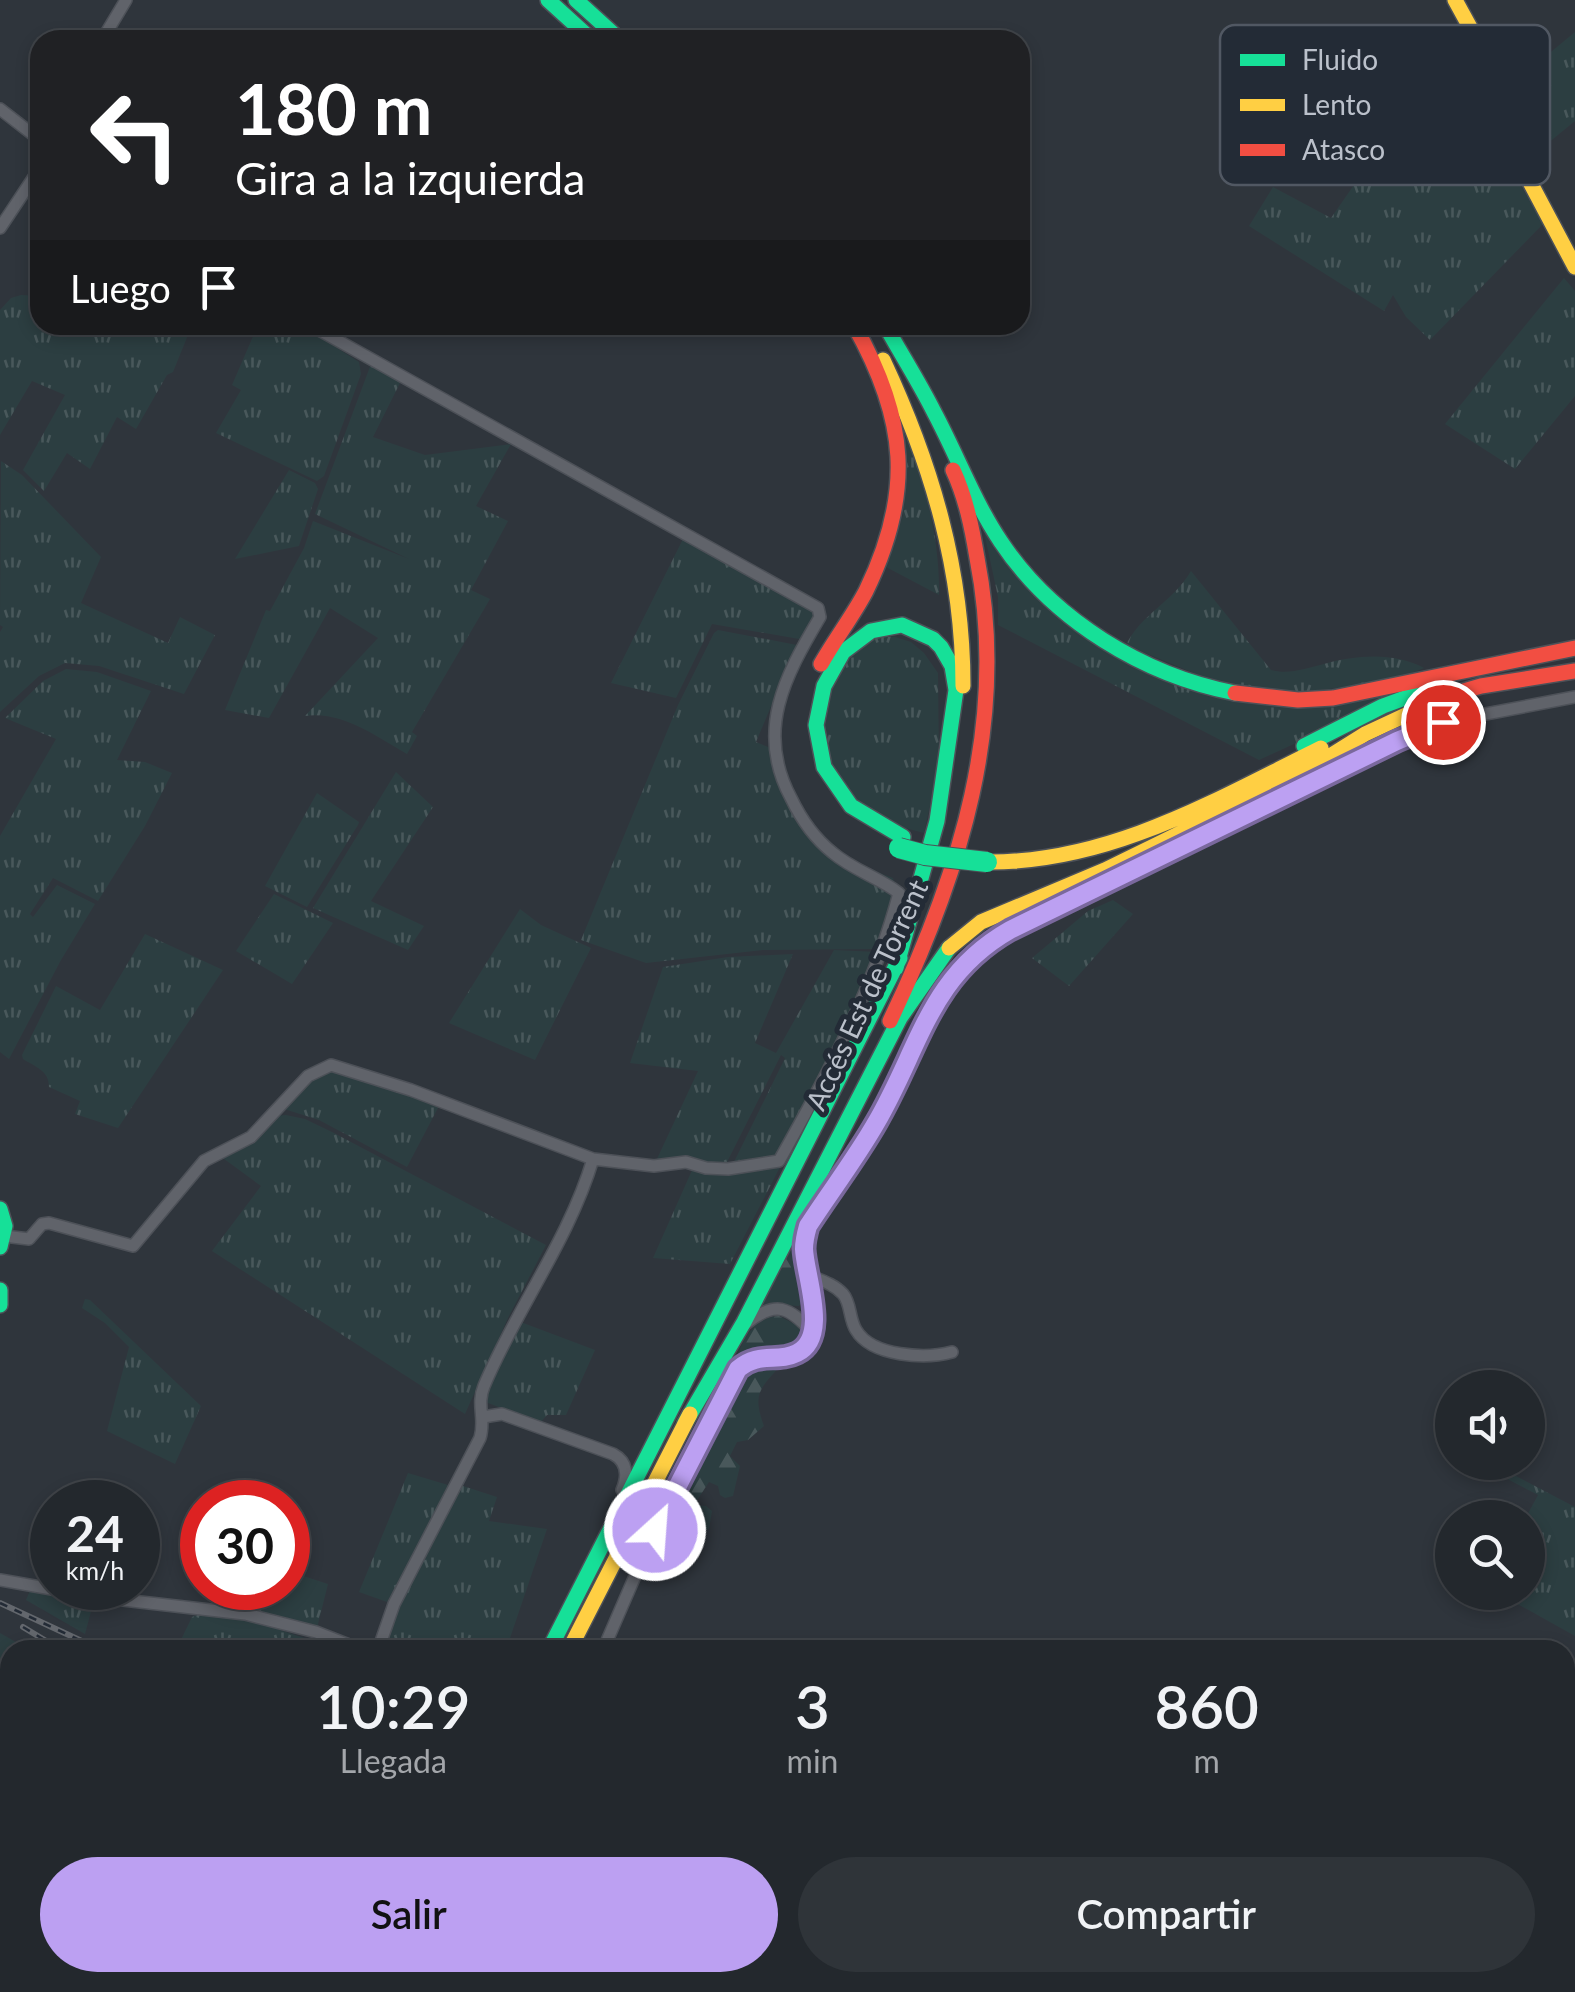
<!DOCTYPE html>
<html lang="es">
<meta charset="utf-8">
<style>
:root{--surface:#23282d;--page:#2f3439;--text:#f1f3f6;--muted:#a3a6aa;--line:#404449;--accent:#bca0f2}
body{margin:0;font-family:Lato,sans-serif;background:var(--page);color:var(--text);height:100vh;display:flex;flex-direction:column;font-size:38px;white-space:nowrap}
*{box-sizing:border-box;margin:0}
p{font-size:32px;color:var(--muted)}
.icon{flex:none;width:55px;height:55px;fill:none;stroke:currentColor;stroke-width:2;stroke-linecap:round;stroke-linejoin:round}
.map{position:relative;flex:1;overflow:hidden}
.sheet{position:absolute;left:0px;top:1640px;width:1575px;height:352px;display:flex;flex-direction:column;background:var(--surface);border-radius:30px 30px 0 0;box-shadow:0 5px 15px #0003,0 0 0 2px var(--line)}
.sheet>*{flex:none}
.hud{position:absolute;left:30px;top:30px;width:1000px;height:305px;border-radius:30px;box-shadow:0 5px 15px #0003,0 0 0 2px var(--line);background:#202124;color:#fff;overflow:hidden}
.tools{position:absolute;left:1435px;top:1370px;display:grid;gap:20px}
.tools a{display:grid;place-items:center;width:110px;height:110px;border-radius:50%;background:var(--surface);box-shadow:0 5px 15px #0003,0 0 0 2px var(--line);font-size:50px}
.speed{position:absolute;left:30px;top:1480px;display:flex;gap:20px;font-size:50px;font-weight:700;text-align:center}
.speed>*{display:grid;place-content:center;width:130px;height:130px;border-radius:50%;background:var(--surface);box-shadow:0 5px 15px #0003,0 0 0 2px var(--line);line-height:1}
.speed small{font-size:25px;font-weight:400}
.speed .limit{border:15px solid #d22;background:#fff;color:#111}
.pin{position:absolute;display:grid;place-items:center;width:85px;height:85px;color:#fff;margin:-42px;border:5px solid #fff;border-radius:50%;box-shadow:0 2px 10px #0007}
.me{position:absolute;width:110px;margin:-55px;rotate:26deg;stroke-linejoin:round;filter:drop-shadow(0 0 8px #0008)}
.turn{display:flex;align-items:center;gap:35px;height:210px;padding:0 40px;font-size:45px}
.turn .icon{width:130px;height:130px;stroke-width:2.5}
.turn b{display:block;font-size:70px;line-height:85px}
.then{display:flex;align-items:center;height:95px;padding:0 40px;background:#0003;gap:20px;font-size:38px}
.eta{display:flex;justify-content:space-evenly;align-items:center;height:170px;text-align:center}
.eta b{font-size:60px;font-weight:600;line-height:70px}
.action{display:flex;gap:20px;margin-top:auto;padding:20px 40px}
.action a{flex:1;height:115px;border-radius:60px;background:var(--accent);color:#111;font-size:40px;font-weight:600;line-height:115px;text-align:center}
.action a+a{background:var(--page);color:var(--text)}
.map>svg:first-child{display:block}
.grass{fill:url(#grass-tufts)}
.forest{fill:url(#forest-firs)}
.cemetery{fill:url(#cemetery-stones)}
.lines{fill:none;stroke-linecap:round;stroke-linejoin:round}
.street-casing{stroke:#4d5158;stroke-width:14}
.fast-casing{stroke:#4d5158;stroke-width:18}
.slow-casing{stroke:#4d5158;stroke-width:18}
.jam-casing{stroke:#4d5158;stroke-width:18}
.street{stroke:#60636a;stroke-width:11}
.fast{stroke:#16e098;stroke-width:15}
.slow{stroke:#ffcf43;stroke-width:15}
.jam{stroke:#f24e42;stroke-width:15}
.rail-casing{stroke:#63676d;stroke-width:6}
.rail{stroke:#232b36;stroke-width:2.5;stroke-dasharray:8;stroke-linecap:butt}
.fast-bridge-casing{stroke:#4c5157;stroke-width:22;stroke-linecap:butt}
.fast-bridge{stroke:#16e098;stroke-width:20}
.route-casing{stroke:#7a689d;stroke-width:25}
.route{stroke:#bca0f2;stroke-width:18}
.labels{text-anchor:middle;stroke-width:10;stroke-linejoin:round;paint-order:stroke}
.street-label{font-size:28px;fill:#bbc1cb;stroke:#232b36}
.key{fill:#232b36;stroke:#515863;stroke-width:2.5}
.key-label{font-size:28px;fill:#bbc1cb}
</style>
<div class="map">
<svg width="1575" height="1992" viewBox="0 0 1575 1992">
<defs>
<pattern id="grass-tufts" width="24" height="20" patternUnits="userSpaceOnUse" patternTransform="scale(2.5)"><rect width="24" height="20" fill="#2c3e41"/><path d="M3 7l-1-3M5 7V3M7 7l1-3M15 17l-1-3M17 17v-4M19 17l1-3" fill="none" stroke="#49585b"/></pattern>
<pattern id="forest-firs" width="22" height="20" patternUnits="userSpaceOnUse" patternTransform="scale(2.5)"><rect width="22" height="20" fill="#2c3e41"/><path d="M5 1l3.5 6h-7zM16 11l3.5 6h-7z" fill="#49585b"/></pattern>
<pattern id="cemetery-stones" width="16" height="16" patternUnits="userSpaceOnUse" patternTransform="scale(2.5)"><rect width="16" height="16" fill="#2c3e41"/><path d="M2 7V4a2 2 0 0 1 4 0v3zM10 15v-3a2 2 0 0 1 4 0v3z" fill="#49585b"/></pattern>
</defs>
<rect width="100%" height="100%" fill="#2f353c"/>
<path class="grass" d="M1575 32V121L1531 157 1506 89Z
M1476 58 1516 177 1543 224 1430 340 1406 317 1393 295 1384 311 1249 226 1273 187 1331 218 1356 182 1401 139Z
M1564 278 1575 291V396L1515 469 1445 424Z
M21 295 40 296V325H192L173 372 167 375 136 429 117 417 90 469 67 453 44 491 23 470 65 395 32 381 0 435V310L11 298Z
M258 325H301L359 362 361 374 324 476 317 481 216 433 241 390 232 385Z
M371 364 401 381 373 437 425 455 511 444 476 506 508 521 471 590 490 599 412 732 417 736 407 754C375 736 343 711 305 716L378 638 330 608 269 718 225 710 266 610 270 611 304 548 313 521 409 559 315 514Z
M906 432C925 485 940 538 939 595L886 567 903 515Z
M1 461 22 475 101 557 81 603 168 643 180 617 215 635 184 694 99 666 65 663 39 676 0 712V632L3 627 0 625Z
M289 470 315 483 318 489 299 546 235 559Z
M982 522 1046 602 1212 693 1398 696 1259 760 998 625V597Z
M683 539 825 613 805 640 712 624 676 698 611 683Z
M1191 571 1271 670C1289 675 1307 668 1324 664 1357 655 1394 652 1424 668L1387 683 1288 693 1213 681 1126 645C1141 614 1172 603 1191 571Z
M718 630 797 645 756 742 778 751C792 816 832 856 893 878L896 891 879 949 763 950 646 963 581 940 678 705 714 633Z
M875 636 895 637 911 642 924 653 938 673 939 764 924 833 894 825 864 810 829 763 822 741 836 671Z
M66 669 97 672 151 691 117 760 145 762 172 773 145 826 98 901 53 878 30 914 33 917 57 885 95 904 61 960 9 1059 0 1052V836L56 739 5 718 43 681Z
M396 772 433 807 371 901 424 926 408 950 313 908Z
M317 793 359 822 358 825 307 907 265 886Z
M274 894 333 923 292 984 236 951Z
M1113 900 1133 914 1069 986 1032 958 1088 911Z
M520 909 541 925 591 948 535 1060 449 1023Z
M145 934 223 970 118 1128 75 1114 80 1101 49 1087C49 1070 35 1067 23 1059L22 1055 56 986 100 1010Z
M834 950 878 952C847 1021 818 1098 773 1158L733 1164 785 1058 781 1055 726 1164 656 1161 698 1071 630 1063 663 967 728 957 793 954 755 1043 776 1053Z
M332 1068 439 1106 407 1167 319 1120 281 1108 313 1077Z
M286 1115 305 1119 332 1132 546 1245 508 1318 465 1414 212 1251 261 1186 220 1156 275 1116Z
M780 1167 730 1264 653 1258 693 1168 741 1170Z
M85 1299 90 1300 201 1406 175 1464 107 1431 129 1347 105 1323 82 1308Z
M518 1321 595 1350 566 1415H547L540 1423 483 1401Z
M1477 1463H1491L1575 1507V1636L1498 1593 1528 1592 1526 1517 1538 1495Z
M408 1473 448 1485 426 1532 387 1602 359 1592Z
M460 1485 497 1497 489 1521 547 1529 506 1650H380L389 1625Z
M288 1571 328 1584 317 1628 250 1612 258 1588H288Z
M32 1586 94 1600 85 1634 26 1600Z
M204 1612 238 1616 340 1650H176L192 1617Z
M0 1633 30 1650H10V1774L0 1773Z
M441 1982H631V1992H435Z
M662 1982 793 1983 813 1992H663Z
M809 1983H943L942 1992H829Z"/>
<path class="forest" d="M803 1220C800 1230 796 1241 796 1252 796 1270 812 1291 799 1306L780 1305 758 1309Z
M779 1316 800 1327V1342C779 1355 754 1346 734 1363 744 1340 751 1318 779 1316Z
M781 1365C760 1389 752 1393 764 1426L748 1440 737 1442 730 1456 740 1466 733 1496 725 1498 720 1495 718 1486 709 1482 694 1505 706 1506 712 1511 709 1529 687 1535 686 1540 661 1534 737 1381 747 1371Z"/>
<path class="cemetery" d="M0 1801 10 1803V1943L0 1936Z
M69 1983H189L185 1992H83Z"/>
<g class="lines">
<defs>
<path id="street" d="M102 40 126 0
M0 109 40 140
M0 228 40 168
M4 1236 29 1239 42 1224 49 1223 133 1246 204 1161 251 1137 308 1076 331 1065 411 1090 593 1159 654 1166 686 1162 706 1168 728 1169 779 1161C827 1076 874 988 899 893 878 877 853 870 833 853 814 838 801 819 791 798 755 731 785 676 820 617L818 608 310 325
M808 1275C820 1280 834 1284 843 1294 851 1303 849 1319 856 1330 872 1357 926 1359 952 1352
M747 1323C776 1300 789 1307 812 1332
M483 1417 502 1414 613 1454C628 1462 628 1476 622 1490
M0 1580 97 1597 245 1614 316 1632 362 1650
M378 1650 394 1604 480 1438C486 1419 476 1405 484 1386 516 1309 569 1240 593 1159
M603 1650 655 1530 738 1369C759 1351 777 1363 797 1353 830 1337 805 1276 804 1249 804 1241 806 1233 808 1226 830 1192 856 1158 877 1123 920 1048 929 976 1010 930L1397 741 1443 722 1575 697
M0 1792 10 1795
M1565 1906 1575 1908
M0 1947 10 1954
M53 1982 68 1992
M429 1992 434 1982"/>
<path id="fast" d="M548 0 592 40
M576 0 620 40
M885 325C901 354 919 382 934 412 957 455 974 502 1001 542 1053 620 1143 675 1235 693
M1304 746 1383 706 1432 688
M896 968 937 821 956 690 952 666 941 647 933 639 902 625 871 631 843 652 824 686 816 725 824 767 851 806 903 837
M0 1209 5 1226 0 1247
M0 1290V1305
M685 1423 744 1322 900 1018 949 948
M549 1650 900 958
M374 1992 379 1982
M395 1992 400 1982"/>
<path id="slow" d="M1455 0 1483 51 1522 167 1575 267
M883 360C932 465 963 570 963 686
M987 862C1109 863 1214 801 1321 748
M949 948 981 922 1105 870 1303 773 1365 734 1453 693
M569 1650 690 1414"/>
<path id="jam" d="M821 664C835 639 853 616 866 591 914 492 907 419 854 325
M1235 693 1298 700 1333 698 1575 648
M1440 698 1481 686 1575 671
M890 1021C960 874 1009 721 977 558 972 528 966 498 953 470"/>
</defs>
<use href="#street" class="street-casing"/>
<use href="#fast" class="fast-casing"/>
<use href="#slow" class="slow-casing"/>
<use href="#jam" class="jam-casing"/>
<use href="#street" class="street"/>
<use href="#fast" class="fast"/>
<use href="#slow" class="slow"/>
<use href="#jam" class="jam"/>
<defs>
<path id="rail" d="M0 1603 101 1650
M23 1627 61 1650
M801 1982 821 1992
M299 1992 300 1982"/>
</defs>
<use href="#rail" class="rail-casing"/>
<use href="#rail" class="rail"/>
<defs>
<path id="fast-bridge" d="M899 848 925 855 987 862"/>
</defs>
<use href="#fast-bridge" class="fast-bridge-casing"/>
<use href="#fast-bridge" class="fast-bridge"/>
</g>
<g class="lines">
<defs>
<path id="route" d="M655 1530 738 1369C759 1351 777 1363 797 1353 830 1337 805 1276 804 1249 804 1241 806 1233 808 1226 830 1192 856 1158 876 1123 920 1048 929 976 1010 930L1397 741 1443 722"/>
</defs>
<use href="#route" class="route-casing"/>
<use href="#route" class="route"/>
</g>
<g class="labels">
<g class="street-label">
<text transform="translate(867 995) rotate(-65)" y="10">Accés Est de Torrent</text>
</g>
</g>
<rect x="1220" y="25" width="330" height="160" rx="15" class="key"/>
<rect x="1240" y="54" width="45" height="12" fill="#16e098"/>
<rect x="1240" y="99" width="45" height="12" fill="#ffcf43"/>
<rect x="1240" y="144" width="45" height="12" fill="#f24e42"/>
<g class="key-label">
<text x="1302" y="70">Fluido</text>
<text x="1302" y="115">Lento</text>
<text x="1302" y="160">Atasco</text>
</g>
</svg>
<div class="tools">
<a><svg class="icon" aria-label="sound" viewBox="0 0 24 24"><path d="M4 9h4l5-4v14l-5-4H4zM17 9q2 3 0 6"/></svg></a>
<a><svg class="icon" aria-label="search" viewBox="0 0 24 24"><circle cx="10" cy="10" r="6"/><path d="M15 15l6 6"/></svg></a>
</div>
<div class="speed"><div>24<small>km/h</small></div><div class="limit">30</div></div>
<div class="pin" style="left:1443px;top:722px;background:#d93025"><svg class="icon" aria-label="arrive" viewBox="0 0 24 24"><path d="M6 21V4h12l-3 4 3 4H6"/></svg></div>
<svg class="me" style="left:655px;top:1530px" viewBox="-20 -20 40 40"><circle r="17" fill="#bca0f2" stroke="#fff" stroke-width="3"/><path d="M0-11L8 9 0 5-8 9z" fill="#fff"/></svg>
<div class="hud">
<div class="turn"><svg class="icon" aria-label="left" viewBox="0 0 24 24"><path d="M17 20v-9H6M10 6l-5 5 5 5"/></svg><div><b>180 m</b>Gira a la izquierda</div></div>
<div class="then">Luego<svg class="icon" aria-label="arrive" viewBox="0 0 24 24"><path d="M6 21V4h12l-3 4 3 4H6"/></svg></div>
</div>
<section class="sheet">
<div class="eta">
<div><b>10:29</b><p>Llegada</p></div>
<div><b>3</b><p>min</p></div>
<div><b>860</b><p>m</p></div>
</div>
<div class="action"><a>Salir</a><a>Compartir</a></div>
</section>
</div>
